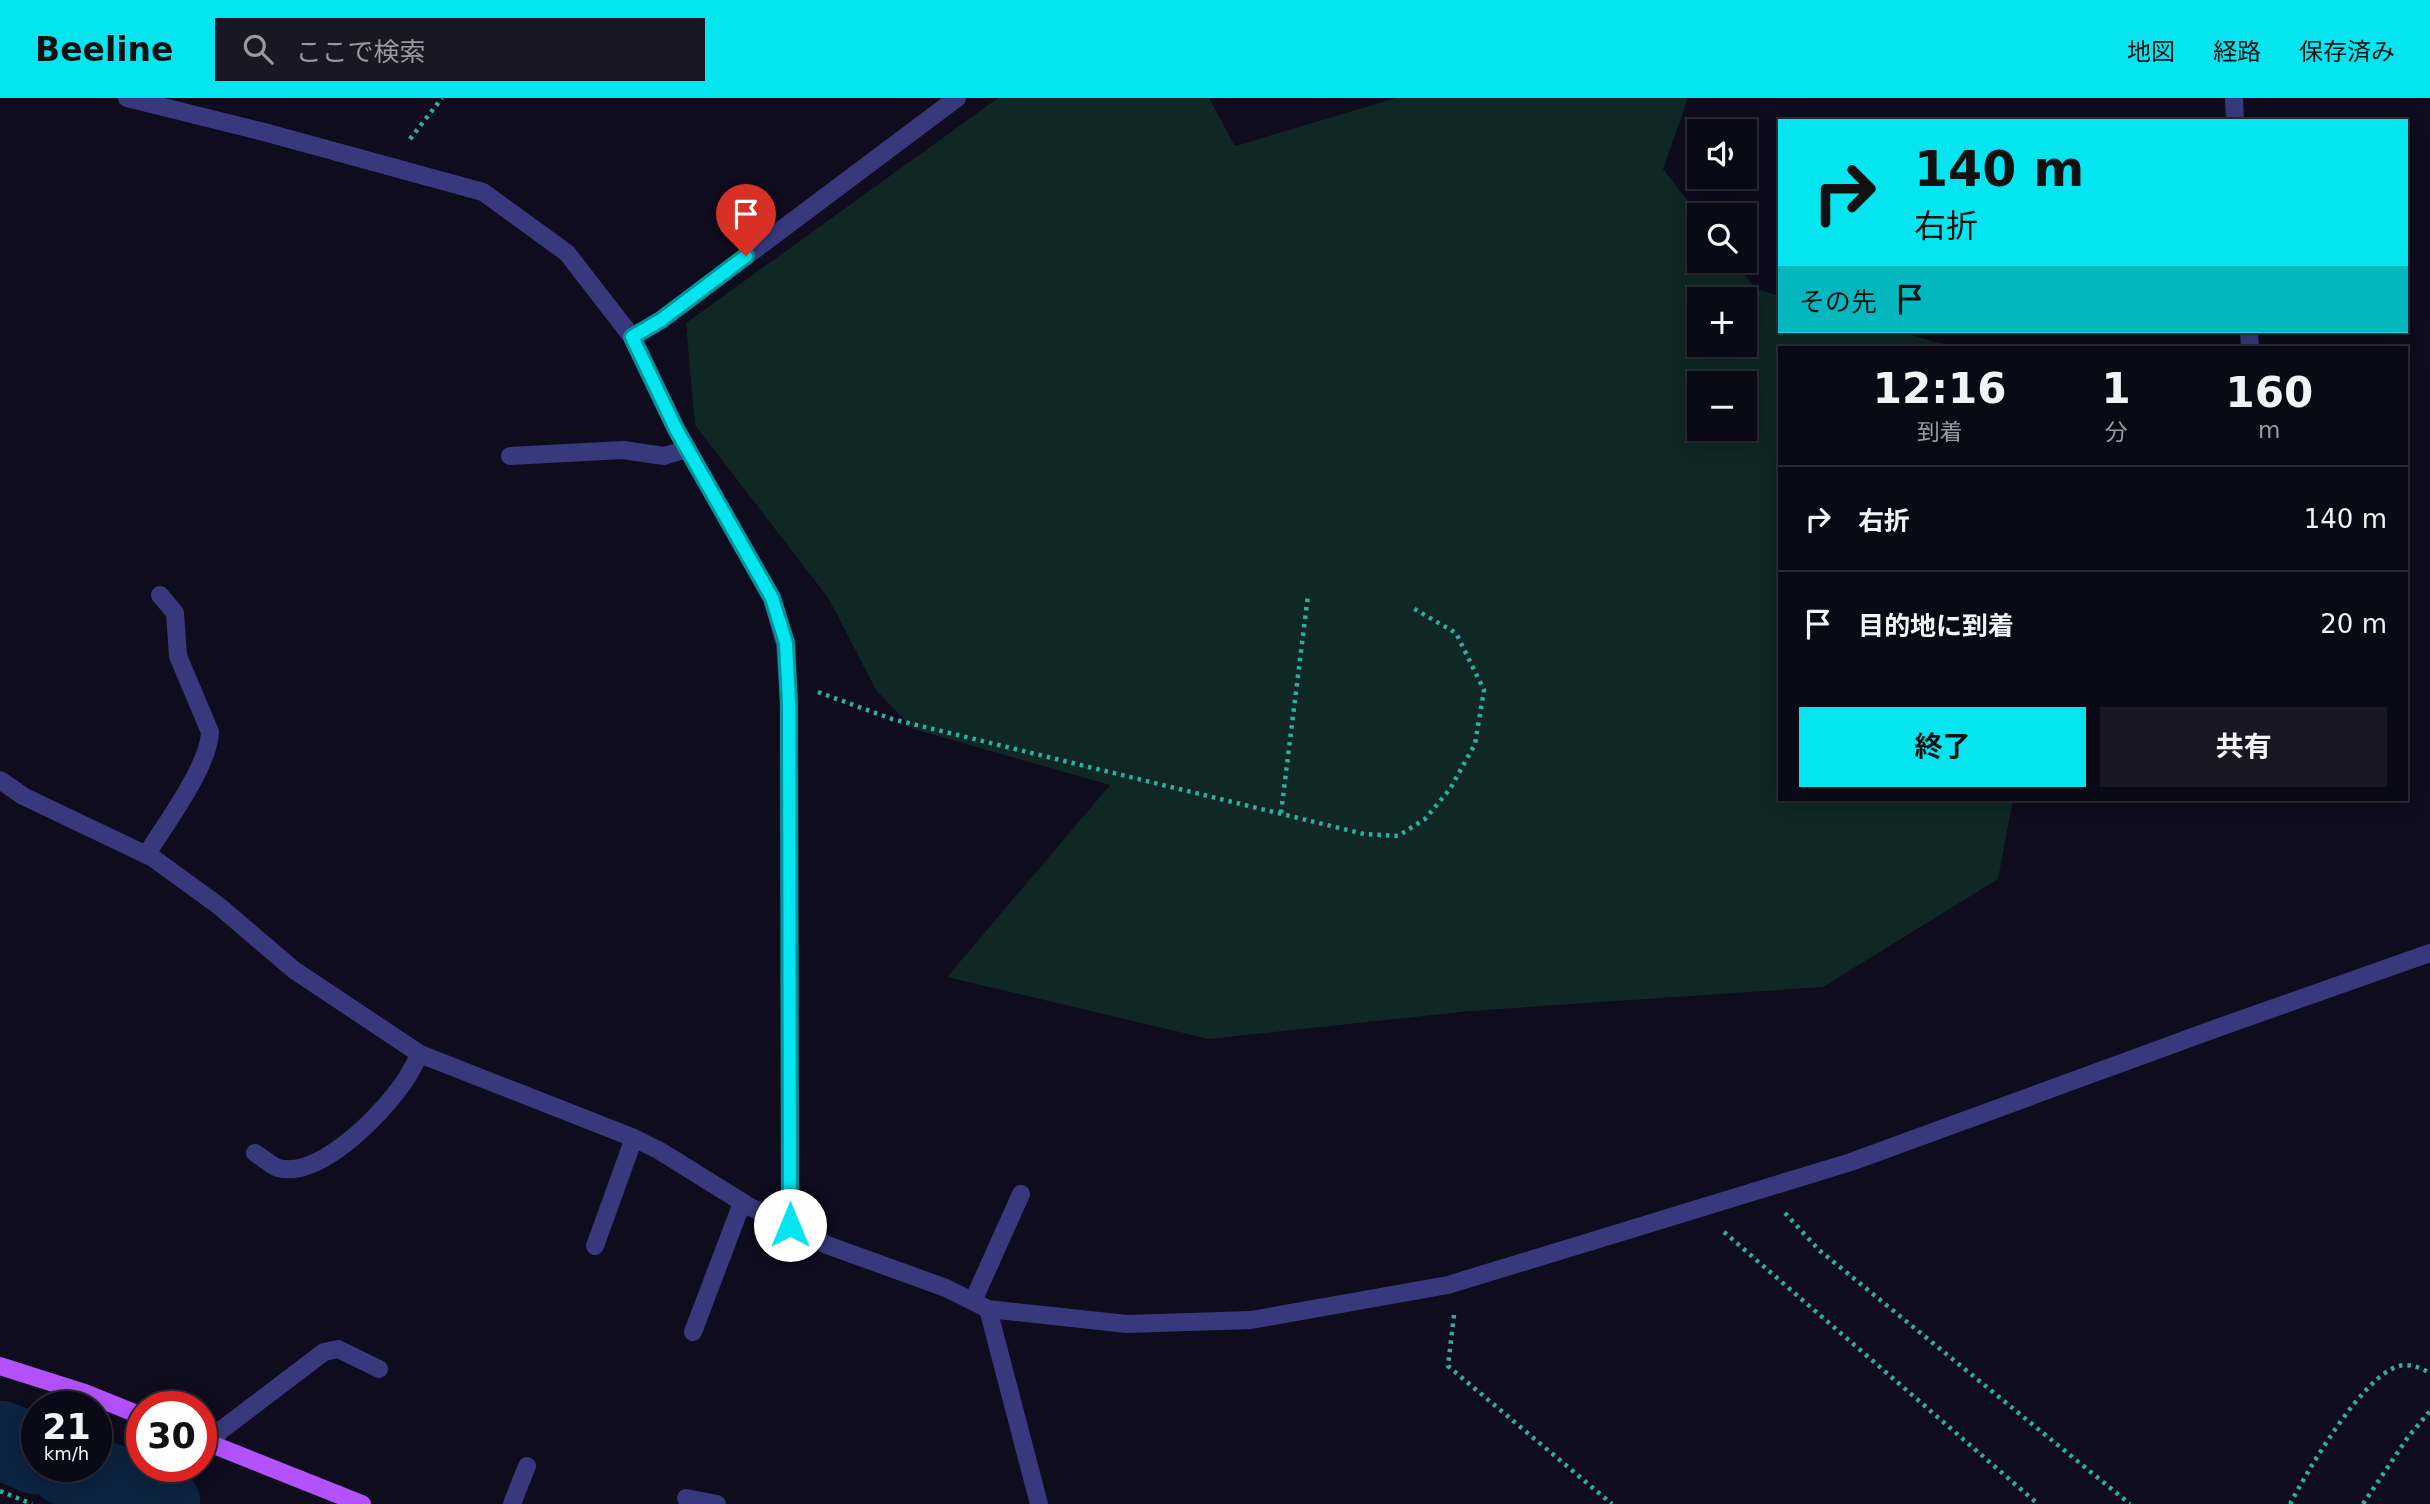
<!DOCTYPE html>
<html lang="ja">
<meta charset="utf-8">
<style>
:root{--surface:#0a0916;--page:#181723;--text:#f1f3f6;--muted:#999aa1;--line:#2a2a35;--accent:#04e5ef}
body{margin:0;font-family:"DejaVu Sans","Noto Sans JP",sans-serif;background:var(--page);color:var(--text);height:100vh;display:flex;flex-direction:column;font-size:26px;white-space:nowrap}
*{box-sizing:border-box;margin:0}
p{font-size:23px;color:var(--muted)}
.icon{flex:none;width:38px;height:38px;fill:none;stroke:currentColor;stroke-width:2;stroke-linecap:round;stroke-linejoin:round}
.map{position:relative;flex:1;overflow:hidden}
.drawer{position:absolute;left:1778px;top:248px;width:630px;height:455px;display:flex;flex-direction:column;background:var(--surface);border-radius:0px;box-shadow:0 4px 18px #0003,0 0 0 2px var(--line)}
.drawer>*{flex:none}
.guide{position:absolute;left:1778px;top:21px;width:630px;height:214px;border-radius:0px;box-shadow:0 4px 18px #0003,0 0 0 2px var(--line);background:#04e5ef;color:#111;overflow:hidden}
.tools{position:absolute;left:1687px;top:21px;display:grid;gap:14px}
.tools a{display:grid;place-items:center;width:70px;height:70px;border-radius:0px;background:var(--surface);box-shadow:0 4px 18px #0003,0 0 0 2px var(--line);font-size:35px}
.speed{position:absolute;left:21px;top:1293px;display:flex;gap:14px;font-size:35px;font-weight:700;text-align:center}
.speed>*{display:grid;place-content:center;width:91px;height:91px;border-radius:50%;background:var(--surface);box-shadow:0 4px 18px #0003,0 0 0 2px var(--line);line-height:1}
.speed small{font-size:18px;font-weight:400}
.speed .limit{border:10px solid #d22;background:#fff;color:#111}
.pin{position:absolute;display:grid;place-items:center;width:60px;height:60px;color:#fff;margin:-72px -30px;border-radius:50% 50% 50% 0;rotate:-45deg;box-shadow:0 0 7px #0007}
.pin .icon{rotate:45deg}
.me{position:absolute;width:77px;margin:-38px;rotate:0deg;stroke-linejoin:round;filter:drop-shadow(0 0 5px #0008)}
.turn{display:flex;align-items:center;gap:24px;height:147px;padding:0 21px;font-size:32px}
.turn .icon{width:91px;height:91px;stroke-width:2.5}
.turn b{display:block;font-size:49px;line-height:60px}
.then{display:flex;align-items:center;height:66px;padding:0 21px;background:#0003;gap:14px;font-size:26px}
.eta{display:flex;justify-content:space-evenly;align-items:center;height:119px;text-align:center}
.eta b{font-size:42px;font-weight:700;line-height:49px}
.primary-button{display:flex;gap:14px;margin-top:auto;padding:14px 21px}
.primary-button a{flex:1;height:80px;border-radius:0px;background:var(--accent);color:#111;font-size:28px;font-weight:700;line-height:80px;text-align:center}
.primary-button a+a{background:var(--page);color:var(--text)}
ul{padding:0;list-style:none}
li{display:flex;align-items:center;gap:21px;height:105px;padding:0 21px;border-top:2px solid var(--line)}
li div{flex:1}
li b{display:block;font-size:26px}
li em{font-style:normal}
header{display:flex;align-items:center;gap:42px;box-sizing:border-box;height:98px;padding:0 35px;background:var(--accent);color:#111}
header strong{font-size:33px}
nav{display:flex;gap:38px;margin-inline-start:auto;font-size:24px}
.search{width:490px;height:63px;background:var(--page);display:flex;align-items:center;gap:18px;box-sizing:border-box;padding:0 24px;border-radius:0px;color:var(--muted);font-size:26px}
.map>svg:first-child{display:block}
.green{fill:#0f2725;fill-rule:evenodd}
.lines{fill:none;stroke-linecap:round;stroke-linejoin:round}
.river{stroke:#0c2341;stroke-width:79}
.path{stroke:#2fad9e;stroke-width:4.5;stroke-dasharray:3.5 5;stroke-linecap:butt}
.minor{stroke:#38397c;stroke-width:18}
.major{stroke:#b352fc;stroke-width:18}
.route-casing{stroke:#03959b;stroke-width:18}
.route{stroke:#04e5ef;stroke-width:12}
</style>
<header>
<strong>Beeline</strong>
<div class="search"><svg class="icon" aria-label="search" viewBox="0 0 24 24"><circle cx="10" cy="10" r="6"/><path d="M15 15l6 6"/></svg>ここで検索</div>
<nav><a>地図</a><a>経路</a><a>保存済み</a></nav>
</header>
<div class="map">
<svg width="2430" height="1406" viewBox="0 0 2430 1406">
<rect width="100%" height="100%" fill="#0e0c1d"/>
<path class="green" d="M998 0H1209L1235 48 1396 0H1688L1663 71 1699 117V163H1734L1756 191 1780 198V233H1897L1950 248V250H1780V702H2013L1998 781 1823 889 1470 913 1209 941 947 879 1110 687 913 631 876 592 829 501 695 327 686 225ZM1699 201H1745V247H1699ZM1699 285H1745V331H1699Z"/>
<g class="lines">
<path class="river" d="M0 1342 37 1357
M66 1368 161 1406"/>
<path class="path" d="M410 41 442 0
M818 594 892 621 1364 736 1398 738 1425 721 1450 691 1475 646 1484 592 1456 535 1411 509
M1281 715 1308 497
M1785 1115 1819 1152 2130 1406
M1724 1134 2038 1406
M1454 1217 1448 1268 1612 1406
M0 1393 32 1406
M2290 1406C2308 1372 2363 1277 2399 1268 2410 1265 2421 1270 2430 1275
M2363 1406 2408 1339 2430 1313"/>
<path class="minor" d="M127 0 264 34 483 94 567 155 632 239 676 331 772 500 785 546 789 605 790 1127
M2234 0 2235 23
M2249 233 2250 250
M632 239 661 222 957 0
M510 358 623 352 664 358 687 351
M0 682 23 698 153 760 219 808 294 872 420 956 634 1040 660 1053 750 1109 790 1127 827 1147 946 1190 988 1211 1127 1226 1251 1222 1448 1187 1851 1064 2220 929 2430 855
M146 757C165 727 209 668 210 634L178 558 175 515 160 497
M255 1055C262 1059 270 1067 278 1070 320 1081 382 1016 404 984 410 975 415 965 420 956
M595 1148 634 1040
M973 1203 1021 1096
M988 1211 1039 1406
M693 1234 742 1105
M212 1346 220 1333 324 1254 338 1251 379 1271
M686 1400 717 1406
M512 1406 527 1368"/>
<path class="major" d="M0 1268 85 1295 142 1318
M201 1342 362 1406"/>
</g>
<g class="lines">
<defs>
<path id="route" d="M746 158 661 222 632 239 676 331 772 500 786 545 789 606 790 1127"/>
</defs>
<use href="#route" class="route-casing"/>
<use href="#route" class="route"/>
</g>
</svg>
<div class="tools">
<a><svg class="icon" aria-label="sound" viewBox="0 0 24 24"><path d="M4 9h4l5-4v14l-5-4H4zM17 9q2 3 0 6"/></svg></a>
<a><svg class="icon" aria-label="search" viewBox="0 0 24 24"><circle cx="10" cy="10" r="6"/><path d="M15 15l6 6"/></svg></a>
<a>+</a>
<a>−</a>
</div>
<div class="speed"><div>21<small>km/h</small></div><div class="limit">30</div></div>
<div class="pin" style="left:746px;top:158px;background:#d93025"><svg class="icon" aria-label="arrive" viewBox="0 0 24 24"><path d="M6 21V4h12l-3 4 3 4H6"/></svg></div>
<svg class="me" style="left:790px;top:1127px" viewBox="-20 -20 40 40"><circle r="19" fill="#fff"/><path d="M0-13L10 11 0 6-10 11z" fill="#04e5ef"/></svg>
<div class="guide">
<div class="turn"><svg class="icon" aria-label="right" viewBox="0 0 24 24"><path d="M7 20v-9h11M14 6l5 5-5 5"/></svg><div><b>140 m</b>右折</div></div>
<div class="then">その先<svg class="icon" aria-label="arrive" viewBox="0 0 24 24"><path d="M6 21V4h12l-3 4 3 4H6"/></svg></div>
</div>
<section class="drawer">
<div class="eta">
<div><b>12:16</b><p>到着</p></div>
<div><b>1</b><p>分</p></div>
<div><b>160</b><p>m</p></div>
</div>
<ul>
<li><svg class="icon" aria-label="right" viewBox="0 0 24 24"><path d="M7 20v-9h11M14 6l5 5-5 5"/></svg><div><b>右折</b></div><em>140 m</em></li>
<li><svg class="icon" aria-label="arrive" viewBox="0 0 24 24"><path d="M6 21V4h12l-3 4 3 4H6"/></svg><div><b>目的地に到着</b></div><em>20 m</em></li>
</ul>
<div class="primary-button"><a>終了</a><a>共有</a></div>
</section>
</div>
